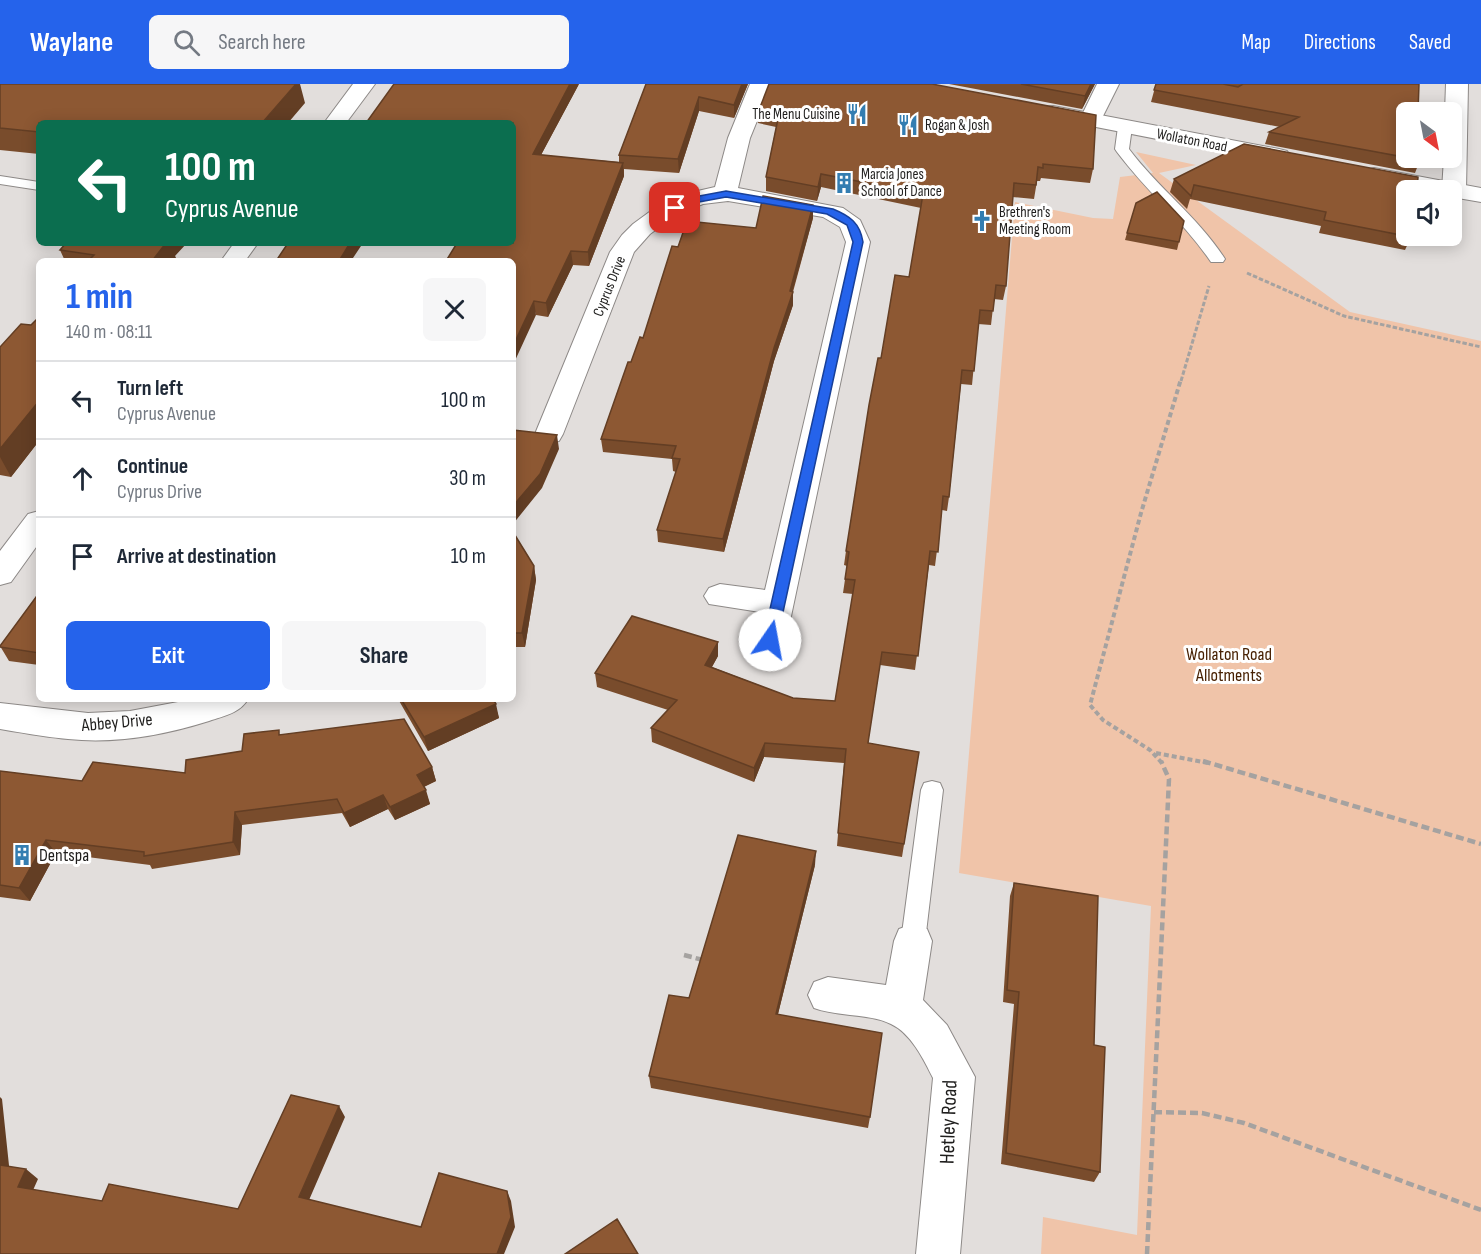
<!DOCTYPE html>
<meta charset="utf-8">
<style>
:root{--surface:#fff;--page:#f6f6f7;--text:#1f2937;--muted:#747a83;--line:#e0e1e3;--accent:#2563eb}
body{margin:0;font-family:"Sofia Sans Condensed",sans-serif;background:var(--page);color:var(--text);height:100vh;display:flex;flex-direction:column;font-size:22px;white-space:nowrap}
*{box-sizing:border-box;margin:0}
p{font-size:20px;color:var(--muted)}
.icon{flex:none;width:33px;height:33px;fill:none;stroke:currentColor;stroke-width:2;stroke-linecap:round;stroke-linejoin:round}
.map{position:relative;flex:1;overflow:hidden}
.sheet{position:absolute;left:36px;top:174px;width:480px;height:444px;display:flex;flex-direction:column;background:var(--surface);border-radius:9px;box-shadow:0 3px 15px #0003}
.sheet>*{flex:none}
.banner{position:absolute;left:36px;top:36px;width:480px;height:126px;border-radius:9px;box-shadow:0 3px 15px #0003;background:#0b6e4f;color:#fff;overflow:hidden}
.needle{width:39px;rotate:148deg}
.controls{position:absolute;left:1396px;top:18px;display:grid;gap:12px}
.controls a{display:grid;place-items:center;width:66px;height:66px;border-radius:9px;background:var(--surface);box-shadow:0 3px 15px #0003;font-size:30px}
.pin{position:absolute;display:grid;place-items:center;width:51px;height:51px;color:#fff;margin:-26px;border-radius:12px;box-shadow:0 3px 9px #0006}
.me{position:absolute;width:66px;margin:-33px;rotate:12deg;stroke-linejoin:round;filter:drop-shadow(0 0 4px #0008)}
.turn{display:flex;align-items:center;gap:21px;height:126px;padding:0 30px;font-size:27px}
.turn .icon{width:78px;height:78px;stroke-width:2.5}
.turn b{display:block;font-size:42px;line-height:51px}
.round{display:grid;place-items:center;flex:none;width:63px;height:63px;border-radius:9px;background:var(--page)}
.headline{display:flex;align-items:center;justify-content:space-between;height:102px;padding:0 30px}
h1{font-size:36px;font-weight:700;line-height:45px;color:var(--accent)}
.button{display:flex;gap:12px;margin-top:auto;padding:12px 30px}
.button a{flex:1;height:69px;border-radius:9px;background:var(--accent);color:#fff;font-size:24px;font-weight:700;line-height:69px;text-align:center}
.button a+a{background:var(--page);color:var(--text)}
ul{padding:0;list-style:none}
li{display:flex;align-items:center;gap:18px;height:78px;padding:0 30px;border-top:2px solid var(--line)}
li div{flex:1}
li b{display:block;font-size:22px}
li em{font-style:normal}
header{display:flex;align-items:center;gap:36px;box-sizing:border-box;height:84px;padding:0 30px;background:var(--accent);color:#fff}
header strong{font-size:28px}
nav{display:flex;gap:33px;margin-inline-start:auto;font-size:21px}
.search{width:420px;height:54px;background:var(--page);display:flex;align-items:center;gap:15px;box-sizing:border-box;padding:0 21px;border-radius:9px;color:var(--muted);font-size:22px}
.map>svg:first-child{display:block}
.green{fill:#f0c4a9}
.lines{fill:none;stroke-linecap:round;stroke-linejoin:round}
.service-casing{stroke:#8d8987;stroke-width:2}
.minor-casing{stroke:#8d8987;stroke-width:2}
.secondary-casing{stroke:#8d8987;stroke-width:2}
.path-far2{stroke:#a5a2a0;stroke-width:3;stroke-dasharray:4.5 2;stroke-linecap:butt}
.path-far1{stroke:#a5a2a0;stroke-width:4;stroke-dasharray:5 3;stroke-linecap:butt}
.path{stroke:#a5a2a0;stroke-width:4.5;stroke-dasharray:8 4;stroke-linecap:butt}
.service{fill:#fff;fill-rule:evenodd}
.minor{fill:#fff;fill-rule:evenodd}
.secondary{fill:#fff;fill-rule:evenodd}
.wall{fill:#794c2c}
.shaded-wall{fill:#633e24}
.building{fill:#8d5833;stroke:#633e24;stroke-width:1.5}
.route{fill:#2563eb;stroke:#184099;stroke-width:1.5}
.labels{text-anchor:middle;stroke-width:6;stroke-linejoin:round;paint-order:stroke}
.far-poi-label{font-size:15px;fill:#1f1e1d;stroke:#fff;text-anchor:start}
.far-street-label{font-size:15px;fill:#1f1e1d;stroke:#fff}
.park-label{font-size:18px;fill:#472103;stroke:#fff}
.street-label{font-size:18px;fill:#1f1e1d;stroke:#fff}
.poi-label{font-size:18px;fill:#1f1e1d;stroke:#fff;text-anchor:start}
.near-street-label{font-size:21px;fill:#1f1e1d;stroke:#fff}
</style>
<header>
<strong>Waylane</strong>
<div class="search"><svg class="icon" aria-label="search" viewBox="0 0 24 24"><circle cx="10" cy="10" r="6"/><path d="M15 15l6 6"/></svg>Search here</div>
<nav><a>Map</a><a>Directions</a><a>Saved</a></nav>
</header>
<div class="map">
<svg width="1481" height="1170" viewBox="0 0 1481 1170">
<rect width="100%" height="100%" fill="#e2dedc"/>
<path class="green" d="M1136 68 1196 81 1159 89 1350 228 1481 257V1170H1041L1043 1133 1137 1151 1151 822 959 789 1015 118 1093 134 1113 135 1120 93 1153 89Z"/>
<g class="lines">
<defs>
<path id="service" d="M1125 39 1132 43 1129 65C1158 104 1199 134 1225 175L1223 178H1211C1184 138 1146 107 1117 68L1115 65 1118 43Z
M0 92 39 98V106L0 100Z
M932 697 940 699 943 706 925 857 922 865 913 868 904 865 901 857 921 706 924 699Z"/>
<path id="minor" d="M353 0H375L346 39H324Z
M750 0H772L750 54 738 104 843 124 860 136 870 158 786 556 781 565 770 568 759 565 754 556 760 528 709 520 704 512 709 504 720 500 765 506 846 158 840 143 823 133 728 117 703 120 676 131 650 150 634 168 563 350 559 357 549 359 539 357 535 350 610 168 622 151 633 140 659 121 689 109 715 103 728 54Z
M1097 0H1119L1099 40 1091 42 1083 40 1080 35Z
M1446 0H1468L1466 106 1462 111 1454 113 1452 106H1442L1444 74H1452V28H1445Z
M234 159H258L245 177H221Z
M39 427V459L11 498 0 501V467L28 430Z
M194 615H248C240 629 224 632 209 637 165 651 116 660 68 655 46 653 23 649 0 645V619L88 629 130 627Z
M913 840 927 845 932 857 923 916 947 941 975 993 960 1170H916L933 994C924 976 911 949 891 940 868 929 838 933 814 924L808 911 814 898 828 893 886 901 894 857 899 845Z"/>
<path id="secondary" d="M1053 22 1279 65 1287 67 1290 72 1287 77 1279 79 1045 33 1042 28 1045 23Z
M1374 84 1481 104V118L1452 113V106H1420L1366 96 1363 91 1366 86Z"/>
</defs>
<use href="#service" class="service-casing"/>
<use href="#minor" class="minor-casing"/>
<use href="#secondary" class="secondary-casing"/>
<path class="path-far2" d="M1247 189 1344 232 1481 263
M1181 297 1209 202"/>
<path class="path-far1" d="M1156 669 1208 679
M1162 679 1150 666 1103 636 1090 621 1141 429 1181 295"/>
<path class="path" d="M1203 677 1481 760
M684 871 703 876
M1154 1028 1202 1029 1244 1039 1481 1126
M1147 1170 1169 695 1161 677"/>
<use href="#service" class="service"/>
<use href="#minor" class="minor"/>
<use href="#secondary" class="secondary"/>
</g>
<path class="wall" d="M0 0 305 19 39 39V70L0 66Z
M579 0 541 71 619 78V71L646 0H748L734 34 699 27 679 89 624 85V92L589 182 573 181 548 233 536 231 513 159V39Z
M949 0H1095L1082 25Z
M1156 0H1419L1407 28 1420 76 1415 89 1265 60 1269 48 1280 43 1151 18Z
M759 26 1093 85 1090 99 1041 94 1040 97H1037L1034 115 1012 113 1006 202 1003 216 994 215 991 241 978 240 972 301 961 300 949 413 947 427 942 426 935 482 929 481 915 586 880 581 868 659 919 668 902 773 837 762 844 679 764 673 754 698 652 658 651 644 668 626 597 603 595 589 718 572 712 583 793 614 835 617 853 510 843 509 847 482 844 481 846 467 881 274 909 193 921 124 821 103 817 117 766 107V93L776 43 758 39Z
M1244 60 1411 153 1405 166 1319 149 1321 142 1190 115 1187 125 1170 108 1174 95Z
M813 121V134L793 208V221L774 277 724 468 658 458 657 446 676 388 673 387 672 375 603 368 601 355 631 278 643 254 678 163 756 144Z
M1184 137 1177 166 1125 156 1127 149Z
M60 166 175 172 177 177H65Z
M39 233V357L11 393 0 391V263L31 241Z
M513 448 534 482 536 496 525 563H516L514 577H513Z
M39 509V581L9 577 0 562Z
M398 615H493L499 634 428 667Z
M242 667 432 683 436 697 424 703 430 720 395 736 388 725 350 743 342 729 242 741 240 771 152 785 150 781 56 769 30 817 0 813V687L82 697 185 689Z
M815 781 778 930 870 1033 868 1044 651 1004 649 992 689 914Z
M1014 799 1094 961 1100 1088 1094 1098 1001 1080 1014 920 1003 918 1010 812Z"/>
<path class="shaded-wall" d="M296 0H300L305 19 288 39H262Z
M570 0H579L534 84 533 70Z
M742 0H748L734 34V21Z
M1091 0H1095L1082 25 1085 12Z
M699 13V27L679 89 678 75Z
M623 79 624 92 589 182 588 168Z
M821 90V103L817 117 818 103Z
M813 121V134L790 216 793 208V221L774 277 724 468 723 455Z
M163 159H187L175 172 177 177H152Z
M350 159H363L351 177H339Z
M571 167 573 181 548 233 546 219Z
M534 217 536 231 513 281V262Z
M39 317V357L11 393 0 373V365Z
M557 351 559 365 542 404 513 440V422Z
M534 482 536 496 525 563 522 549Z
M513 549 516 563 514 577 513 572Z
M718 558V572L705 595V581Z
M496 620 499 634 428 667 424 653Z
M765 659 764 673 754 698V684Z
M432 683 436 697 421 704 417 691Z
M426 706 430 720 395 736 390 723Z
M383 711 388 725 350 743 344 729Z
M235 728 242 741 240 771 233 758Z
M46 756 56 769 30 817 19 804Z
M816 767 815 781 775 942 776 930Z
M0 1013 2 1015 10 1091 0 1082Z
M339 1022 345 1033 306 1123 299 1113Z
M26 1085 38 1095 30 1113 18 1103Z
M507 1107 511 1117 515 1143 504 1170H497Z"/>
<path class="building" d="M0 0H296L262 39H39V48L0 44Z
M394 0H570L533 70 623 79 588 168 571 167 546 219 534 217 513 262V177H446L457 159H513V39H366Z
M646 0H742L734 21 699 13 678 75 619 71Z
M769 0H932L1096 31 1093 85 1043 80V84L1038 83 1036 101 1014 99 1006 202 996 201 993 227 980 226 974 287 962 286 949 413 943 412 938 468 930 467 918 572 882 568 868 659 919 668 904 760 838 749 846 665 765 659 754 684 651 644 677 616 595 589 632 532 718 558 705 581 793 614 835 617 855 496 845 495 849 468 846 467 869 321 878 274H881L895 191 909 193 923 110 821 90 818 103 766 93 779 30 759 26Z
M1021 0H1091L1085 12Z
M1156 0H1223L1238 3 1243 0H1419L1418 28H1407V74H1420V76L1269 48 1299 33 1154 6Z
M1244 60 1418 93 1417 106H1407V152H1411V153L1324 136 1326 128 1194 101 1191 112 1174 95Z
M1157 108 1184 137 1179 158 1127 149 1136 119Z
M763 112 813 121 790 207 793 208 774 264 723 455 657 446 680 375 672 374 676 362 601 355 628 278H631L640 253 643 254 672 162 678 163 687 137 756 144Z
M66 159H166L152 177H88L94 171 60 166Z
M288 159H350L339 177H276Z
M39 233V317L0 365V263L21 240 31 241Z
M513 346 557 351 540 390 513 422Z
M513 448 534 482 522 549H513V550Z
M39 509V569L0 563V562Z
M401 615H493L496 620 424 653Z
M404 635 432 683 417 691 426 706 390 723 383 711 344 729 337 715 235 728 233 758 144 772V768L46 756 19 804 0 801V687L82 697 93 678 185 689 186 676 242 667 244 650 279 646V651Z
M738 751 816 767 776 930 882 949 870 1033 649 992 669 911 689 914Z
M1014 799 1098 812 1094 961 1105 963 1100 1088 1006 1069 1019 908 1007 906Z
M291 1011 339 1022 299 1113 421 1143 439 1089 507 1107 511 1133 497 1170H0V1081L26 1085 18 1103 102 1117 109 1100 238 1125Z
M617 1135 638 1170H565Z"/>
<path class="route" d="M726 107 833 125C850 132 860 139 863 158L777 556 770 561 763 556 853 158 847 141 827 130 726 113 699 118 675 127 670 124 694 113Z"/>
<defs>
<symbol id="restaurant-bare" viewBox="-9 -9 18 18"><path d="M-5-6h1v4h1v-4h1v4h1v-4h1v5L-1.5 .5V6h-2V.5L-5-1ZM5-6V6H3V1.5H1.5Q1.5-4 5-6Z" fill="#337db1" stroke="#fff" stroke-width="2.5" paint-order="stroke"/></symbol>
<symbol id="building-bare" viewBox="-9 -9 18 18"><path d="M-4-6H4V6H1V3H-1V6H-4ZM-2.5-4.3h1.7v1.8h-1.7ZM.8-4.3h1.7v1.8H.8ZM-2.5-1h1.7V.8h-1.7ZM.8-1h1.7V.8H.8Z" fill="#337db1" stroke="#fff" stroke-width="2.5" paint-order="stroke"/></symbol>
<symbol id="church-bare" viewBox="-9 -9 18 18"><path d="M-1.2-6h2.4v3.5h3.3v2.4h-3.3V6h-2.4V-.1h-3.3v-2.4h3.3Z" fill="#337db1" stroke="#fff" stroke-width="2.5" paint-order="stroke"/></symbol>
</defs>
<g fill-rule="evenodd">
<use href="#restaurant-bare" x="842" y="15" width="30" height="30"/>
<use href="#restaurant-bare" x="893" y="26" width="30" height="30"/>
<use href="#building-bare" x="829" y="84" width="30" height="30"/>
<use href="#church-bare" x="967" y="122" width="30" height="30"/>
<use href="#building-bare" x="7" y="756" width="30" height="30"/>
</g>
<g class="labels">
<g class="far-poi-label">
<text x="840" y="35" text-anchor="end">The Menu Cuisine</text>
<text x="925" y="46">Rogan &amp; Josh</text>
<text x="861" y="95">Marcia Jones<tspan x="861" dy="17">School of Dance</tspan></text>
<text x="999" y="133">Brethren's<tspan x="999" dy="17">Meeting Room</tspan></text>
</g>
<g class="far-street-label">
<text transform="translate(1192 56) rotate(11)" y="5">Wollaton Road</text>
<text transform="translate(609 202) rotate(-68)" y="5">Cyprus Drive</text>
</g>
<g class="park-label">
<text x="1229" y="576">Wollaton Road<tspan x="1229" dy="21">Allotments</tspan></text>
</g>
<g class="street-label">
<text transform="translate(117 638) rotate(-5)" y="6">Abbey Drive</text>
</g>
<g class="poi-label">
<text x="39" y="777">Dentspa</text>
</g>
<g class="near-street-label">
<text transform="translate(948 1038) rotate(-88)" y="7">Hetley Road</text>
</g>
</g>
</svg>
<div class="controls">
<a><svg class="needle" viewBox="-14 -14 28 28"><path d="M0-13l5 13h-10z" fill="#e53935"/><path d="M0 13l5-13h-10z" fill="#747a83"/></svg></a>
<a><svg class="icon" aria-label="sound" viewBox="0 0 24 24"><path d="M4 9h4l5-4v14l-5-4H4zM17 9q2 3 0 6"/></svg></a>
</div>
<div class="pin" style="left:675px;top:124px;background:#d93025"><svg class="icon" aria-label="arrive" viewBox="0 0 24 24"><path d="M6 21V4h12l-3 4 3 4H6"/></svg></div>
<svg class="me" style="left:770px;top:556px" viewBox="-20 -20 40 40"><circle r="19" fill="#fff"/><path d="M0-13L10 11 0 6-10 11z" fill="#2563eb"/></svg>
<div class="banner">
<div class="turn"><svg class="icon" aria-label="left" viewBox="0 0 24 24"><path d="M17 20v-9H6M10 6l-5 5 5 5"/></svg><div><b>100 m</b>Cyprus Avenue</div></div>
</div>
<section class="sheet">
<div class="headline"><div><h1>1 min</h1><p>140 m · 08:11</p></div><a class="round"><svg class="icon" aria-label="close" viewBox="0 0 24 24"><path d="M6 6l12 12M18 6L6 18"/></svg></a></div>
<ul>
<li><svg class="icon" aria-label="left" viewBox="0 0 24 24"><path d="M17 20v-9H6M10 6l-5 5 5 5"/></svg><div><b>Turn left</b><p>Cyprus Avenue</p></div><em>100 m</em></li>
<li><svg class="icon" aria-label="ahead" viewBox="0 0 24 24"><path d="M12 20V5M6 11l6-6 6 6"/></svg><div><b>Continue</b><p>Cyprus Drive</p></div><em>30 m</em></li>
<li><svg class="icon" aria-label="arrive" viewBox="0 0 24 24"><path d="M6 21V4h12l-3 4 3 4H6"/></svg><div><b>Arrive at destination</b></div><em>10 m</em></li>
</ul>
<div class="button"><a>Exit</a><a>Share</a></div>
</section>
</div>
